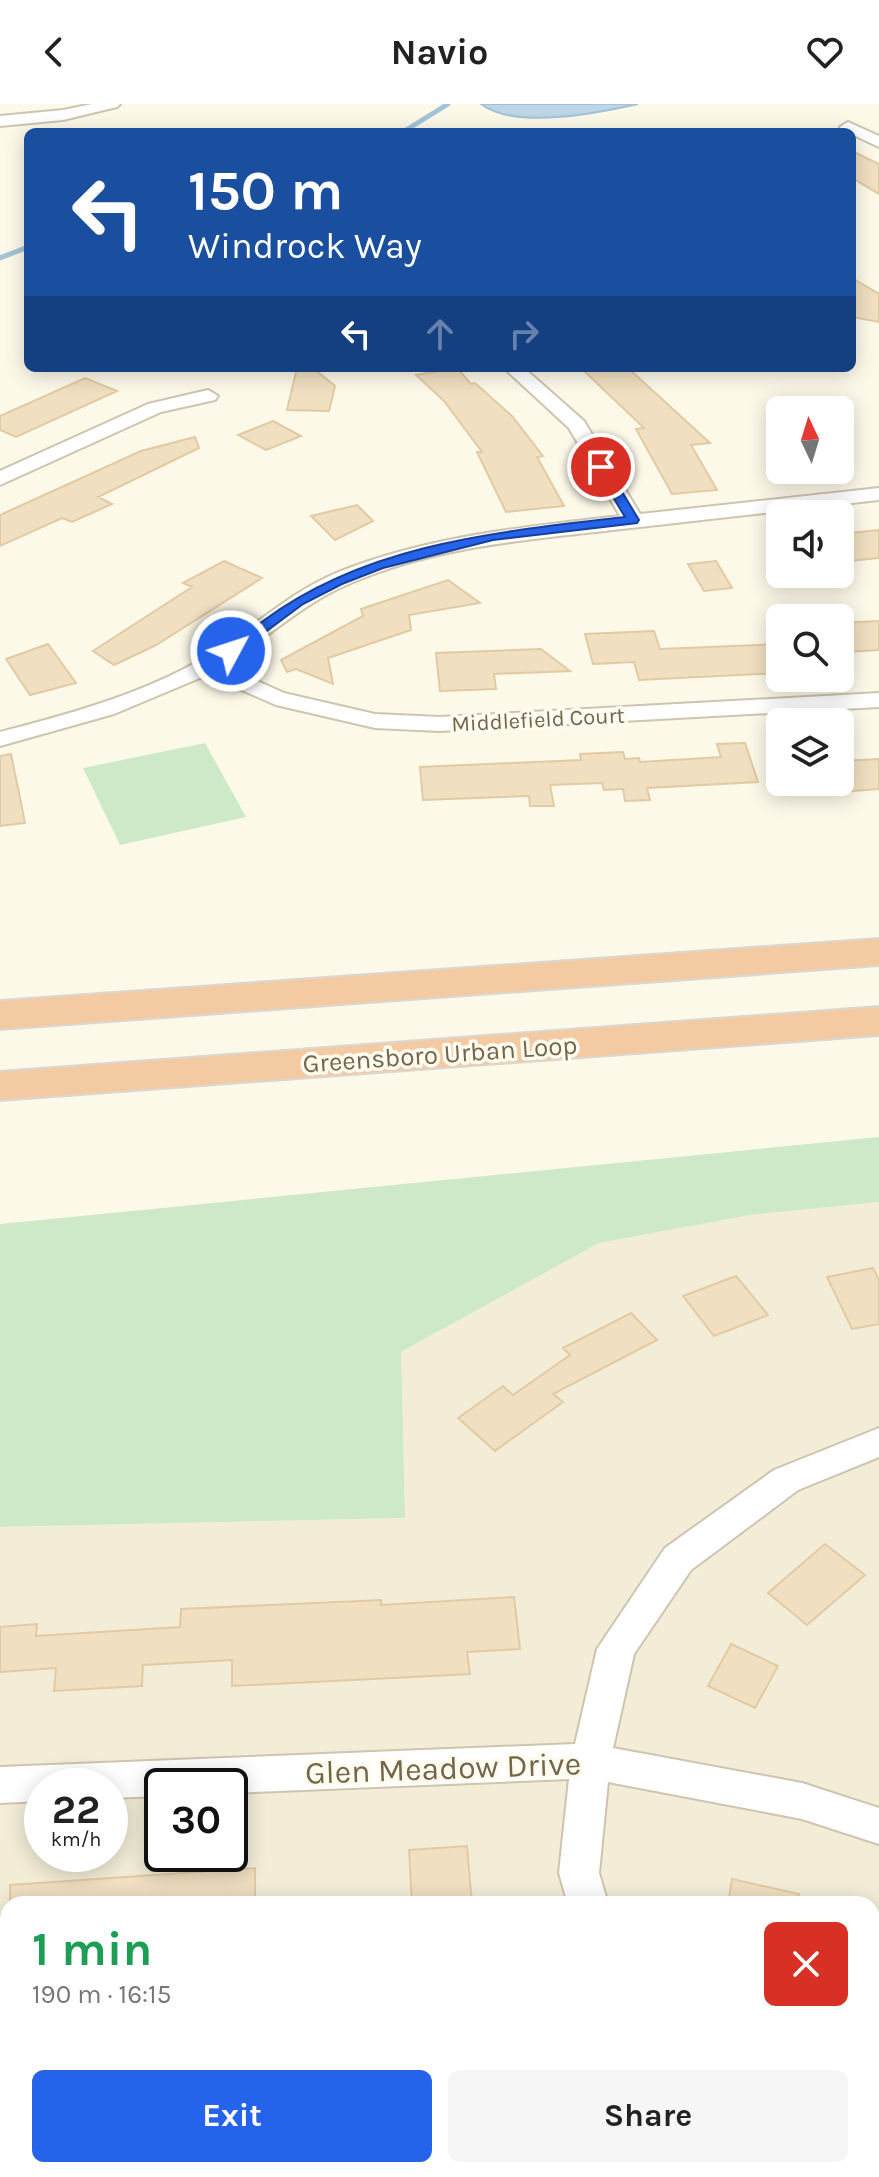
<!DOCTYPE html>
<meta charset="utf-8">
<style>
:root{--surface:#fff;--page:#f6f6f6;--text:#222;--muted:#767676;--accent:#2563eb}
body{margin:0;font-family:Karla,sans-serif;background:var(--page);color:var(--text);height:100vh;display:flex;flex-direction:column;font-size:30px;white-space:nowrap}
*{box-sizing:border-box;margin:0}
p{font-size:26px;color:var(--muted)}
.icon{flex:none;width:44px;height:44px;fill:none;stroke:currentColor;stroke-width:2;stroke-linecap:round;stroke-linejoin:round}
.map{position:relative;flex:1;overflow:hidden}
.details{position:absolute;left:0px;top:1792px;width:880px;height:282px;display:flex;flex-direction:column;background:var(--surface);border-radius:24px 24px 0 0;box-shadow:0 4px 20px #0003}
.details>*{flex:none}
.banner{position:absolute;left:24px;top:24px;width:832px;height:244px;border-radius:12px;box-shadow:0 4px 20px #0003;background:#1a4fa0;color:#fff;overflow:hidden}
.needle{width:52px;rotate:356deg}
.fabs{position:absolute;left:766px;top:292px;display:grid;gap:16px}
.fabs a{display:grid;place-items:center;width:88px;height:88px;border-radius:12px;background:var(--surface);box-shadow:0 4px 20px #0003;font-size:40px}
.speed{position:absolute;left:24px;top:1664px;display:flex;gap:16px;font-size:40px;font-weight:700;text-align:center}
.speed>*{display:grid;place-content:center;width:104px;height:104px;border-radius:50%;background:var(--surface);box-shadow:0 4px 20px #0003;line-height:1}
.speed small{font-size:20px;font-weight:400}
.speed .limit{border:4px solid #111;border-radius:12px;background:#fff;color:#111}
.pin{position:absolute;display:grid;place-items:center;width:68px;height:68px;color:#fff;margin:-34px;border:4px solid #fff;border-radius:50%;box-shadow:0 2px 8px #0007}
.me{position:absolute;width:88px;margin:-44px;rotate:50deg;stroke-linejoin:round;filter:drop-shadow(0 0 6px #0008)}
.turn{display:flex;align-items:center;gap:28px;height:168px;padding:0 32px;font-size:36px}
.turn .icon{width:104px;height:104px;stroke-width:2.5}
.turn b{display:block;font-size:56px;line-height:68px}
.lanes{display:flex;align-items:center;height:76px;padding:0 32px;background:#0003;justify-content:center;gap:40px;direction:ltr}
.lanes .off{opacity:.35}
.round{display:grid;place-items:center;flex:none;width:84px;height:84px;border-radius:12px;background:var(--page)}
.headline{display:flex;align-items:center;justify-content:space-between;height:136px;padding:0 32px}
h1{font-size:48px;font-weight:700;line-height:60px;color:#1e9e55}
.action{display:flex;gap:16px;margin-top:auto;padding:16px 32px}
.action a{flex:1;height:92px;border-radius:12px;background:var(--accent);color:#fff;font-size:32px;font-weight:700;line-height:92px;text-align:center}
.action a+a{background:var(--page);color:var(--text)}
header{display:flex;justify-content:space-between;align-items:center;height:104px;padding:0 32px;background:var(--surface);font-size:36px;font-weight:700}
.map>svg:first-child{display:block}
.residential{fill:#f3edd7;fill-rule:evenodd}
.green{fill:#cde9c7}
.water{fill:#bdd6e5;stroke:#a4c3d7;stroke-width:2}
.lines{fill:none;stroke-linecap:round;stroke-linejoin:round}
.stream{stroke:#a4c3d7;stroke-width:5}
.building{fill:#f0dfc1;stroke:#e2caa2;stroke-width:2}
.street-casing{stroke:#cec4af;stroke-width:4}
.highway-casing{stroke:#dbd7d1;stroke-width:4}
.street{fill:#fff;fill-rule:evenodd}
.highway{fill:#f3caa2;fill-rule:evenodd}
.route{fill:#2563eb;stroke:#184099;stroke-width:2}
.labels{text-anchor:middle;stroke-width:7;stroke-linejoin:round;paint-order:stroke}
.far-street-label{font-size:22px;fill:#76654d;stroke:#fefcef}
.street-label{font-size:26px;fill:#76654d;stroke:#fefcef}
.near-street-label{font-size:32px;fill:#76654d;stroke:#fefcef}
</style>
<header><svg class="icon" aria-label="back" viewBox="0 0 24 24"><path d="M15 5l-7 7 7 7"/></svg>Navio<svg class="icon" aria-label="heart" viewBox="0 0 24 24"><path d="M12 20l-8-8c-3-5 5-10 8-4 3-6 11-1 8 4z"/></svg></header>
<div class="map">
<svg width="879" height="2073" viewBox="0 0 879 2073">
<rect width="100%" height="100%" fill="#fcf9e9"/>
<path class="residential" d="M879 1098V2073H328L325 2066H872V1800H8V1960L0 1962V1423L405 1414 400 1249 599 1139 750 1111ZM42 1682H110V1750H42ZM162 1682H230V1750H162Z"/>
<path class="green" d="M205 639 246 713 120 741 83 664Z
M879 1033V1098L750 1111 599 1139 401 1248 405 1414 0 1423V1120Z
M8 1960V2066H325L328 2073H0V1962Z"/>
<path class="water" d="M481 0H638C598 9 515 26 481 0Z"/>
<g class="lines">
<path class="stream" d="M403 28 448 0
M0 154 28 143"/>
</g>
<path class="building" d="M852 47 879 60V90L852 74Z
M852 174 879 190V218L852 213Z
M297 264H313L335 282 329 307 287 306Z
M457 264 471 280 475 279 512 312 543 352 537 353 564 402 506 408 477 348H482L444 297 416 271Z
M581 264H628L710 339 691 341 717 386 672 390 636 325 644 324Z
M85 274 117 287 16 333 0 326V312Z
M273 317 301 332 266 346 238 331Z
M195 333 199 344 98 393 112 400 72 418 62 414 0 442V411L141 347Z
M357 401 373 417 335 436 311 412Z
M879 426V454L840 458V430Z
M224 457 262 474 156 541 114 561 93 547 192 483 183 479Z
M716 457 732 484 704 487 688 460Z
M448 476 480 499 409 511 411 526 328 554 333 580 296 565 287 568 281 556 363 512 361 505Z
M879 517V546L847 548 840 531V519Z
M654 527 660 545 780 540V569L639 576 634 558 593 560 585 530Z
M48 540 76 579 30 591 6 555Z
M541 545 570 567 494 570 496 585 440 587 436 549Z
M745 639 758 678 647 684 650 696 625 697 623 685 604 686 602 679 550 681 554 702H530L529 692 423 696 420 663 581 656 580 650 623 648 625 655 639 654 640 658 721 653 717 640Z
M11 650 25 719 0 722V652Z
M879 655V685L840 688V657Z
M873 1164 879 1176V1220L852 1225 827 1173Z
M736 1172 768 1211 714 1232 683 1192Z
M631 1209 657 1236 553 1290 563 1298 495 1347 458 1314 503 1282 513 1291 570 1251 563 1244Z
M825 1440 865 1471 807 1521 768 1489Z
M514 1493 520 1545 467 1548 470 1570 232 1582V1556L143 1561 142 1582 54 1587 56 1564 0 1568V1523L37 1520 36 1532 180 1523 181 1505 381 1496V1501Z
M731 1540 778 1562 755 1604 708 1582Z
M467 1742 472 1800H412L409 1746Z
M255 1764V1800H10V1781Z
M732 1775 799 1790 798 1800H728Z"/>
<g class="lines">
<defs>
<path id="street" d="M92 0H120L117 3 63 16 0 22V12L63 6Z
M848 18 879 32V43L843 26 840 23Z
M504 264H524L584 317 640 410 879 384V396C790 406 702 416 613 426 524 436 434 443 351 479 303 499 267 534 224 562L284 589 375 610 440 613 879 589V603L440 627 375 624 276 601 207 571 114 610 0 642V628C70 610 142 590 204 554 250 527 287 490 336 469 427 432 524 423 620 412L569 324Z
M208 286 218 292 215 296 161 308 0 381V367L148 300Z
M879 1324V1353L798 1386 691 1466 634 1550 613 1644 802 1679 879 1704V1740L802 1715 608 1678 599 1769 608 1800H568L559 1769 569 1675 230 1689V1682H162V1692L110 1694V1682H42V1697L0 1699V1663L575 1640 597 1545 665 1444 774 1366Z
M668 2066H714L716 2073H671Z"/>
<path id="highway" d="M879 835V861L0 925V897Z
M879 903V931L0 996V968Z"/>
</defs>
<use href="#street" class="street-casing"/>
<use href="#highway" class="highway-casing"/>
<use href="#street" class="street"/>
<use href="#highway" class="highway"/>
</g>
<path class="route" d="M601 359 607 363 639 416 637 419 493 436 383 464 342 480 303 500 236 550 224 547C235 536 250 527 263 517 368 439 498 428 625 413L595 363Z"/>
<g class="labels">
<g class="far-street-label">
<text transform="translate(538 615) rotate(-3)" y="8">Middlefield Court</text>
</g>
<g class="street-label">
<text transform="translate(440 950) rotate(-4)" y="9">Greensboro Urban Loop</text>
</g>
<g class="near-street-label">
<text transform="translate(443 1664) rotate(-2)" y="11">Glen Meadow Drive</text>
</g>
</g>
</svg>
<div class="fabs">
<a><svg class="needle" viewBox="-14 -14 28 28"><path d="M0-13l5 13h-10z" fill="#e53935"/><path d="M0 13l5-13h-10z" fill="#767676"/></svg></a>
<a><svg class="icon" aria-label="sound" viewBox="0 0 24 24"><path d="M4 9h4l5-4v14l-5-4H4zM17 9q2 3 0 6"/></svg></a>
<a><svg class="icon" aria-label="search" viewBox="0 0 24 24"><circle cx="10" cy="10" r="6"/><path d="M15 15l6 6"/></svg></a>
<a><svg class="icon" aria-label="layers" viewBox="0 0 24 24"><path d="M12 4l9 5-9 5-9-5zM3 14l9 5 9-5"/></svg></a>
</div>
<div class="speed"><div>22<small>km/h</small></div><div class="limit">30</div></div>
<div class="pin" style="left:601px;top:363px;background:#d93025"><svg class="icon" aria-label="arrive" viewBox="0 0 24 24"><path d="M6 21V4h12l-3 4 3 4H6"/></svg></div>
<svg class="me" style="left:231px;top:547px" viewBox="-20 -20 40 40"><circle r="17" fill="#2563eb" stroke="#fff" stroke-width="3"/><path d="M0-11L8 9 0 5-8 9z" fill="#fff"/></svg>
<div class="banner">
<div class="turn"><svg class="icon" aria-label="left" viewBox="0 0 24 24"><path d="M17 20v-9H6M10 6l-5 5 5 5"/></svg><div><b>150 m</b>Windrock Way</div></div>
<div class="lanes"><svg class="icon" aria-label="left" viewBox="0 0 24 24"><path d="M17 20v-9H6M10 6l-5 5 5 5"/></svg><svg class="icon off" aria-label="ahead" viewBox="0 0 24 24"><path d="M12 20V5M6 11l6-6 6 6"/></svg><svg class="icon off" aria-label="right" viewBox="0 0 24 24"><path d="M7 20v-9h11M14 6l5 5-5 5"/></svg></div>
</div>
<section class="details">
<div class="headline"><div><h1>1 min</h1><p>190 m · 16:15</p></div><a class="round" style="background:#d93025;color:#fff"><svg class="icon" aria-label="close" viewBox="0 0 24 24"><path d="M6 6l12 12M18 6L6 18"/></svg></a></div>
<div class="action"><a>Exit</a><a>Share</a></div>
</section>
</div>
